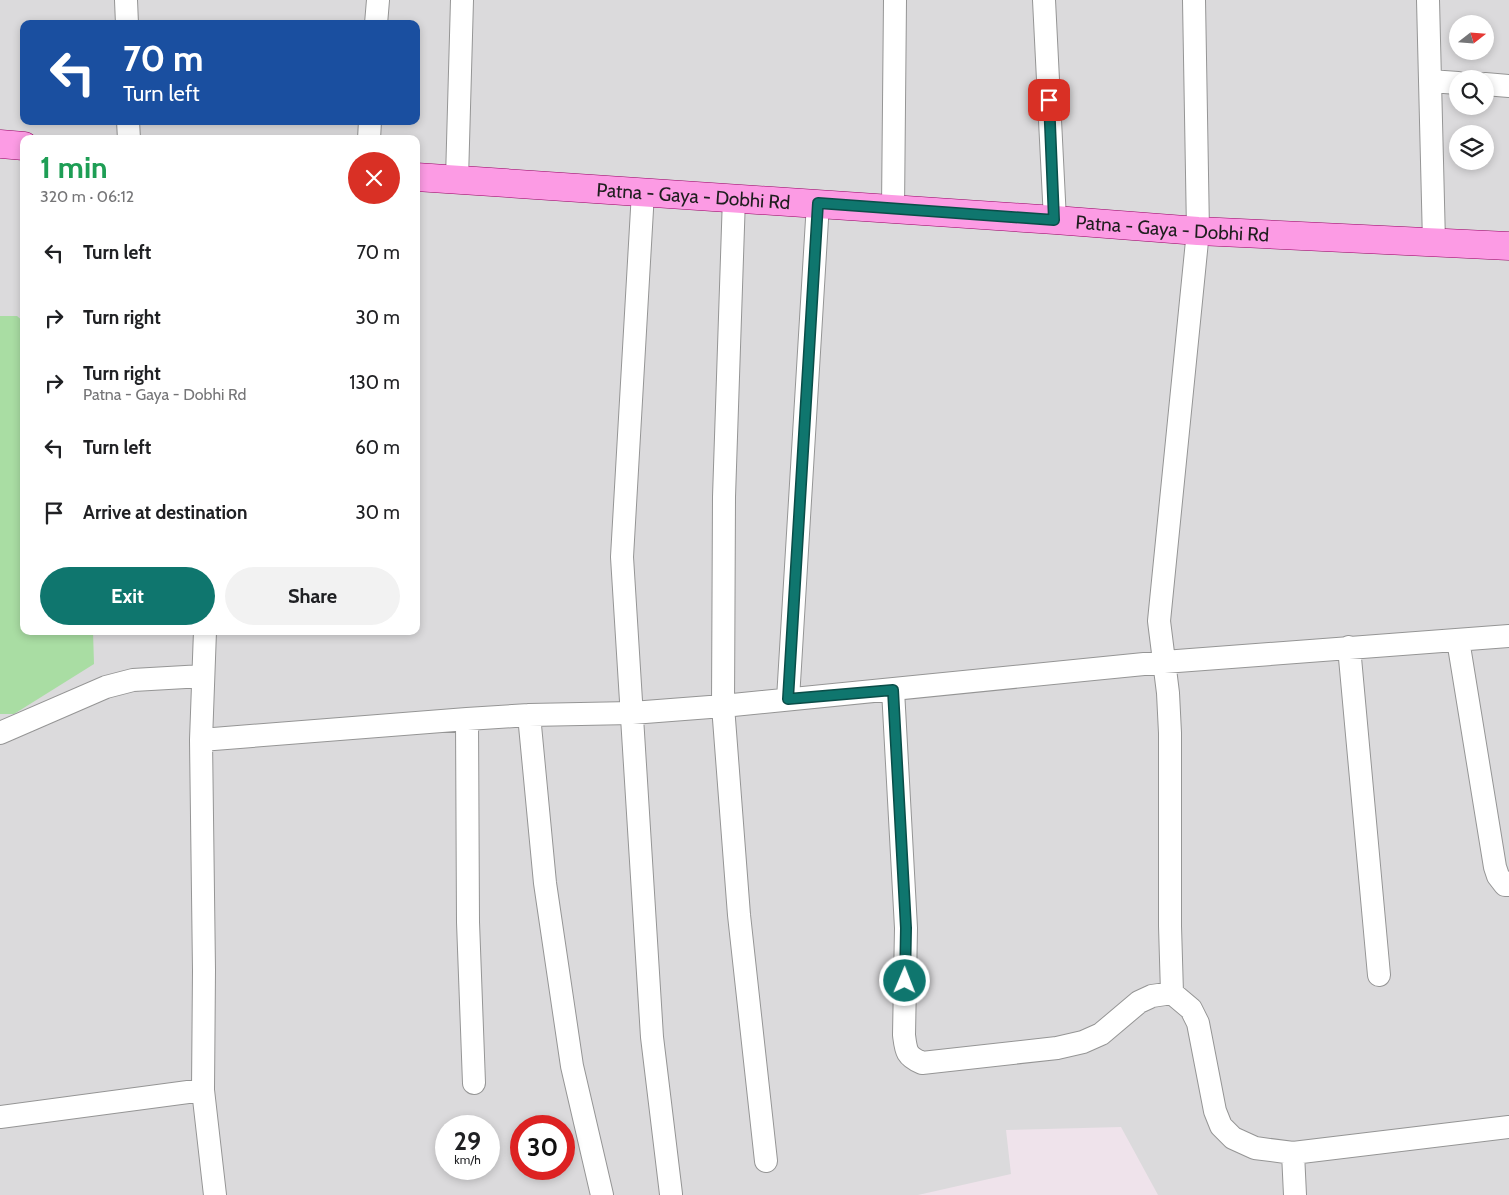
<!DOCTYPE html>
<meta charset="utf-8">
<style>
:root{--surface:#fff;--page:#f2f2f2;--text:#202124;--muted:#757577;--accent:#0f766e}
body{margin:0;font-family:Cabin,sans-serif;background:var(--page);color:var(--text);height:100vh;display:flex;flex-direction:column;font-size:19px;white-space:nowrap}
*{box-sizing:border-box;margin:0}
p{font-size:16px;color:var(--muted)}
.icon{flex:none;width:28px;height:28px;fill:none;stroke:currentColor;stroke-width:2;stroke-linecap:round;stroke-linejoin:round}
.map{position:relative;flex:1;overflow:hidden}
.details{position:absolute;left:20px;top:135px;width:400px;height:500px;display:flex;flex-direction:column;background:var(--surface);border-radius:10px;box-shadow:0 2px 8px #0003}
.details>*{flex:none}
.banner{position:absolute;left:20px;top:20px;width:400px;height:105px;border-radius:10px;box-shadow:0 2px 8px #0003;background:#1a4fa0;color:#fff;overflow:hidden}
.needle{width:32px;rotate:73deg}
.buttons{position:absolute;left:1449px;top:15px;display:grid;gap:10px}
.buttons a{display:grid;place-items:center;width:45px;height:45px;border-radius:50%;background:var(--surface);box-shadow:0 2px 8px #0003;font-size:25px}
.speed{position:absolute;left:435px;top:1115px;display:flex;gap:10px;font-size:25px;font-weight:700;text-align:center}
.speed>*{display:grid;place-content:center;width:65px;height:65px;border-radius:50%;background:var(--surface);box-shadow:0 2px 8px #0003;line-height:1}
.speed small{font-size:12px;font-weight:400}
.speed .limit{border:8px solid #d22;background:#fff;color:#111}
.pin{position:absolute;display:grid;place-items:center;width:42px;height:42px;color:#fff;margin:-21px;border-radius:10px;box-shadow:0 2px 8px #0006}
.me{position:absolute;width:55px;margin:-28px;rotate:1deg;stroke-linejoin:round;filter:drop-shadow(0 0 4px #0008)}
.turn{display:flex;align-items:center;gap:18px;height:105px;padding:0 20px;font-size:22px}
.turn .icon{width:65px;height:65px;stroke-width:2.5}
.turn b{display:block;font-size:35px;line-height:42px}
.round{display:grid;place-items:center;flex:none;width:52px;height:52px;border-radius:26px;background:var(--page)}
.head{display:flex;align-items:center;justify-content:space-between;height:85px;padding:0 20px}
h1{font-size:30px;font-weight:800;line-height:38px;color:#1e9e55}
.cta{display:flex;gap:10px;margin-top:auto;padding:10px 20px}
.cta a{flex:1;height:58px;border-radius:30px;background:var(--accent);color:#fff;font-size:20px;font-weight:800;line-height:58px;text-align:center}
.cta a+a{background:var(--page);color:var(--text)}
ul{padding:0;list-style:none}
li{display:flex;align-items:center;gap:15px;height:65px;padding:0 20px}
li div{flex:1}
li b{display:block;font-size:19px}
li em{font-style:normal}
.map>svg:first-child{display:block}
.residential{fill:#dbdadc;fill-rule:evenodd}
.water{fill:#a9dda3}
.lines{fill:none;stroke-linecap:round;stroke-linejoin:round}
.minor-casing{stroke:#959595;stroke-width:24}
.primary-casing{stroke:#970063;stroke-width:29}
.minor{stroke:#fff;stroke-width:22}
.primary{stroke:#fc9be4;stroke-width:28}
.route-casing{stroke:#0a4d48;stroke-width:12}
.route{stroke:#0f766e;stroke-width:9}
.labels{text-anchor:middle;stroke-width:4.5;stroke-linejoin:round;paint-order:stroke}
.street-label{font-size:19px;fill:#1e1e1e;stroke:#fff}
</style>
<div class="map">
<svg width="1509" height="1195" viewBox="0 0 1509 1195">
<rect width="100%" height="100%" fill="#efe3eb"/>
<path class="residential" d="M0 0H1509V1195H1158L1121 1127 1006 1130 1011 1174 918 1195H0ZM24 24H416V121H24ZM1458 24H1485V51H1458ZM1458 79H1485V106H1458ZM1458 134H1485V161H1458ZM24 139H416V631H24ZM446 1126H489V1169H446ZM521 1126H564V1169H521Z"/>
<path class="water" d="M0 316H17L24 322V631H93L94 664 14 714H0Z"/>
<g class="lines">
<defs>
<path id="minor" d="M126 0 127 24
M1044 0 1055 220
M1428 0 1434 242
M376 24 378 0
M1430 81 1458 83
M1485 84 1509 86
M128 121 129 139
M369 139 370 121
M457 179 462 0
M643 192 622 557 652 1037 671 1194
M734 197 724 497 723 706 739 915 766 1161
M893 209 895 0
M205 631 201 740 204 970 203 1090 215 1195
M1458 640 1495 867 1498 876 1505 885H1509
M1349 647 1379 975
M893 690 906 928 904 1035C906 1051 906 1056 922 1063L1057 1048 1083 1042 1101 1034 1139 1002 1152 996 1172 993 1191 1009 1198 1023 1215 1111 1221 1126 1233 1138 1255 1148 1293 1153 1509 1127
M788 699 818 203
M529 715 545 883 572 1066 602 1195
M467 719 468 922 474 1083
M0 733 106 687 133 680 203 676
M201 740 467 719 529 715 632 713 723 706 1164 662 1509 636
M1172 993 1170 926V733L1168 693 1159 621 1198 231 1194 0
M0 1117 203 1090
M1293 1153 1295 1195"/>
<g id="primary">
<path d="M0 144 24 146"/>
<path id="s1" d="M416 177 1055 220 1198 231 1509 246"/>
</g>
</defs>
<use href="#minor" class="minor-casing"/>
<use href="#primary" class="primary-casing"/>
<use href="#minor" class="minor"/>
<use href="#primary" class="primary"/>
</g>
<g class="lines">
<defs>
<path id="route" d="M905 981 906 928 893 690 788 699 818 203 1054 220 1049 100"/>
</defs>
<use href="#route" class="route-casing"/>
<use href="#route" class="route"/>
</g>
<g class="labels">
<g class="street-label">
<text dy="7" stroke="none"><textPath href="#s1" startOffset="278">Patna - Gaya - Dobhi Rd</textPath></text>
<text dy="7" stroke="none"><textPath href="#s1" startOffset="758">Patna - Gaya - Dobhi Rd</textPath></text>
</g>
</g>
</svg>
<div class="buttons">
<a><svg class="needle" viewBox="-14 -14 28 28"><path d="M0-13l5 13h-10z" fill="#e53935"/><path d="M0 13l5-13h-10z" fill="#757577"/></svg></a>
<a><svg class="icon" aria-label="search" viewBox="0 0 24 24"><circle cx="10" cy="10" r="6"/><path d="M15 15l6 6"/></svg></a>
<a><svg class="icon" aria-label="layers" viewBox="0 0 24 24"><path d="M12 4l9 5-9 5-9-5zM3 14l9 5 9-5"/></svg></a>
</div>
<div class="speed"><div>29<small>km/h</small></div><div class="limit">30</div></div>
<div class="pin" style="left:1049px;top:100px;background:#d93025"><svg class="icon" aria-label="arrive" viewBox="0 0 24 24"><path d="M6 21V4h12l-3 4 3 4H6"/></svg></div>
<svg class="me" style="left:905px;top:981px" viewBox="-20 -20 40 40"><circle r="17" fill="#0f766e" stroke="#fff" stroke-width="3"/><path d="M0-11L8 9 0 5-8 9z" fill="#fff"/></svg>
<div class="banner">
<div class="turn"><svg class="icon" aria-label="left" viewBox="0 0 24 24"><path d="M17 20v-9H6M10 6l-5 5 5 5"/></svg><div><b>70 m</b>Turn left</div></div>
</div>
<section class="details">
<div class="head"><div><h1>1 min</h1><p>320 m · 06:12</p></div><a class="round" style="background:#d93025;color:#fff"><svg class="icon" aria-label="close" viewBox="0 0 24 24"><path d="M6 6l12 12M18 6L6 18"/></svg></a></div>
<ul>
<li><svg class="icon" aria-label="left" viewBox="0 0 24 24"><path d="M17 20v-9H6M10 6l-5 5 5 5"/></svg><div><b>Turn left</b></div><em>70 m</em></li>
<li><svg class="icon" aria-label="right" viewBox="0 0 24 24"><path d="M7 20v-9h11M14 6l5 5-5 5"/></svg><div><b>Turn right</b></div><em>30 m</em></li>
<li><svg class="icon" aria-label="right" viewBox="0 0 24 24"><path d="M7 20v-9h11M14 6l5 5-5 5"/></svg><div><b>Turn right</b><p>Patna - Gaya - Dobhi Rd</p></div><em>130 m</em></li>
<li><svg class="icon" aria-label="left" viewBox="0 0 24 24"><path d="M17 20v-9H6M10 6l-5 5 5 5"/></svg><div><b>Turn left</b></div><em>60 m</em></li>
<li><svg class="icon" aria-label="arrive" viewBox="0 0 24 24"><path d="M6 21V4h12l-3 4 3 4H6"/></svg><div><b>Arrive at destination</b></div><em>30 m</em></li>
</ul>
<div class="cta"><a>Exit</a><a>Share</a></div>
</section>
</div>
